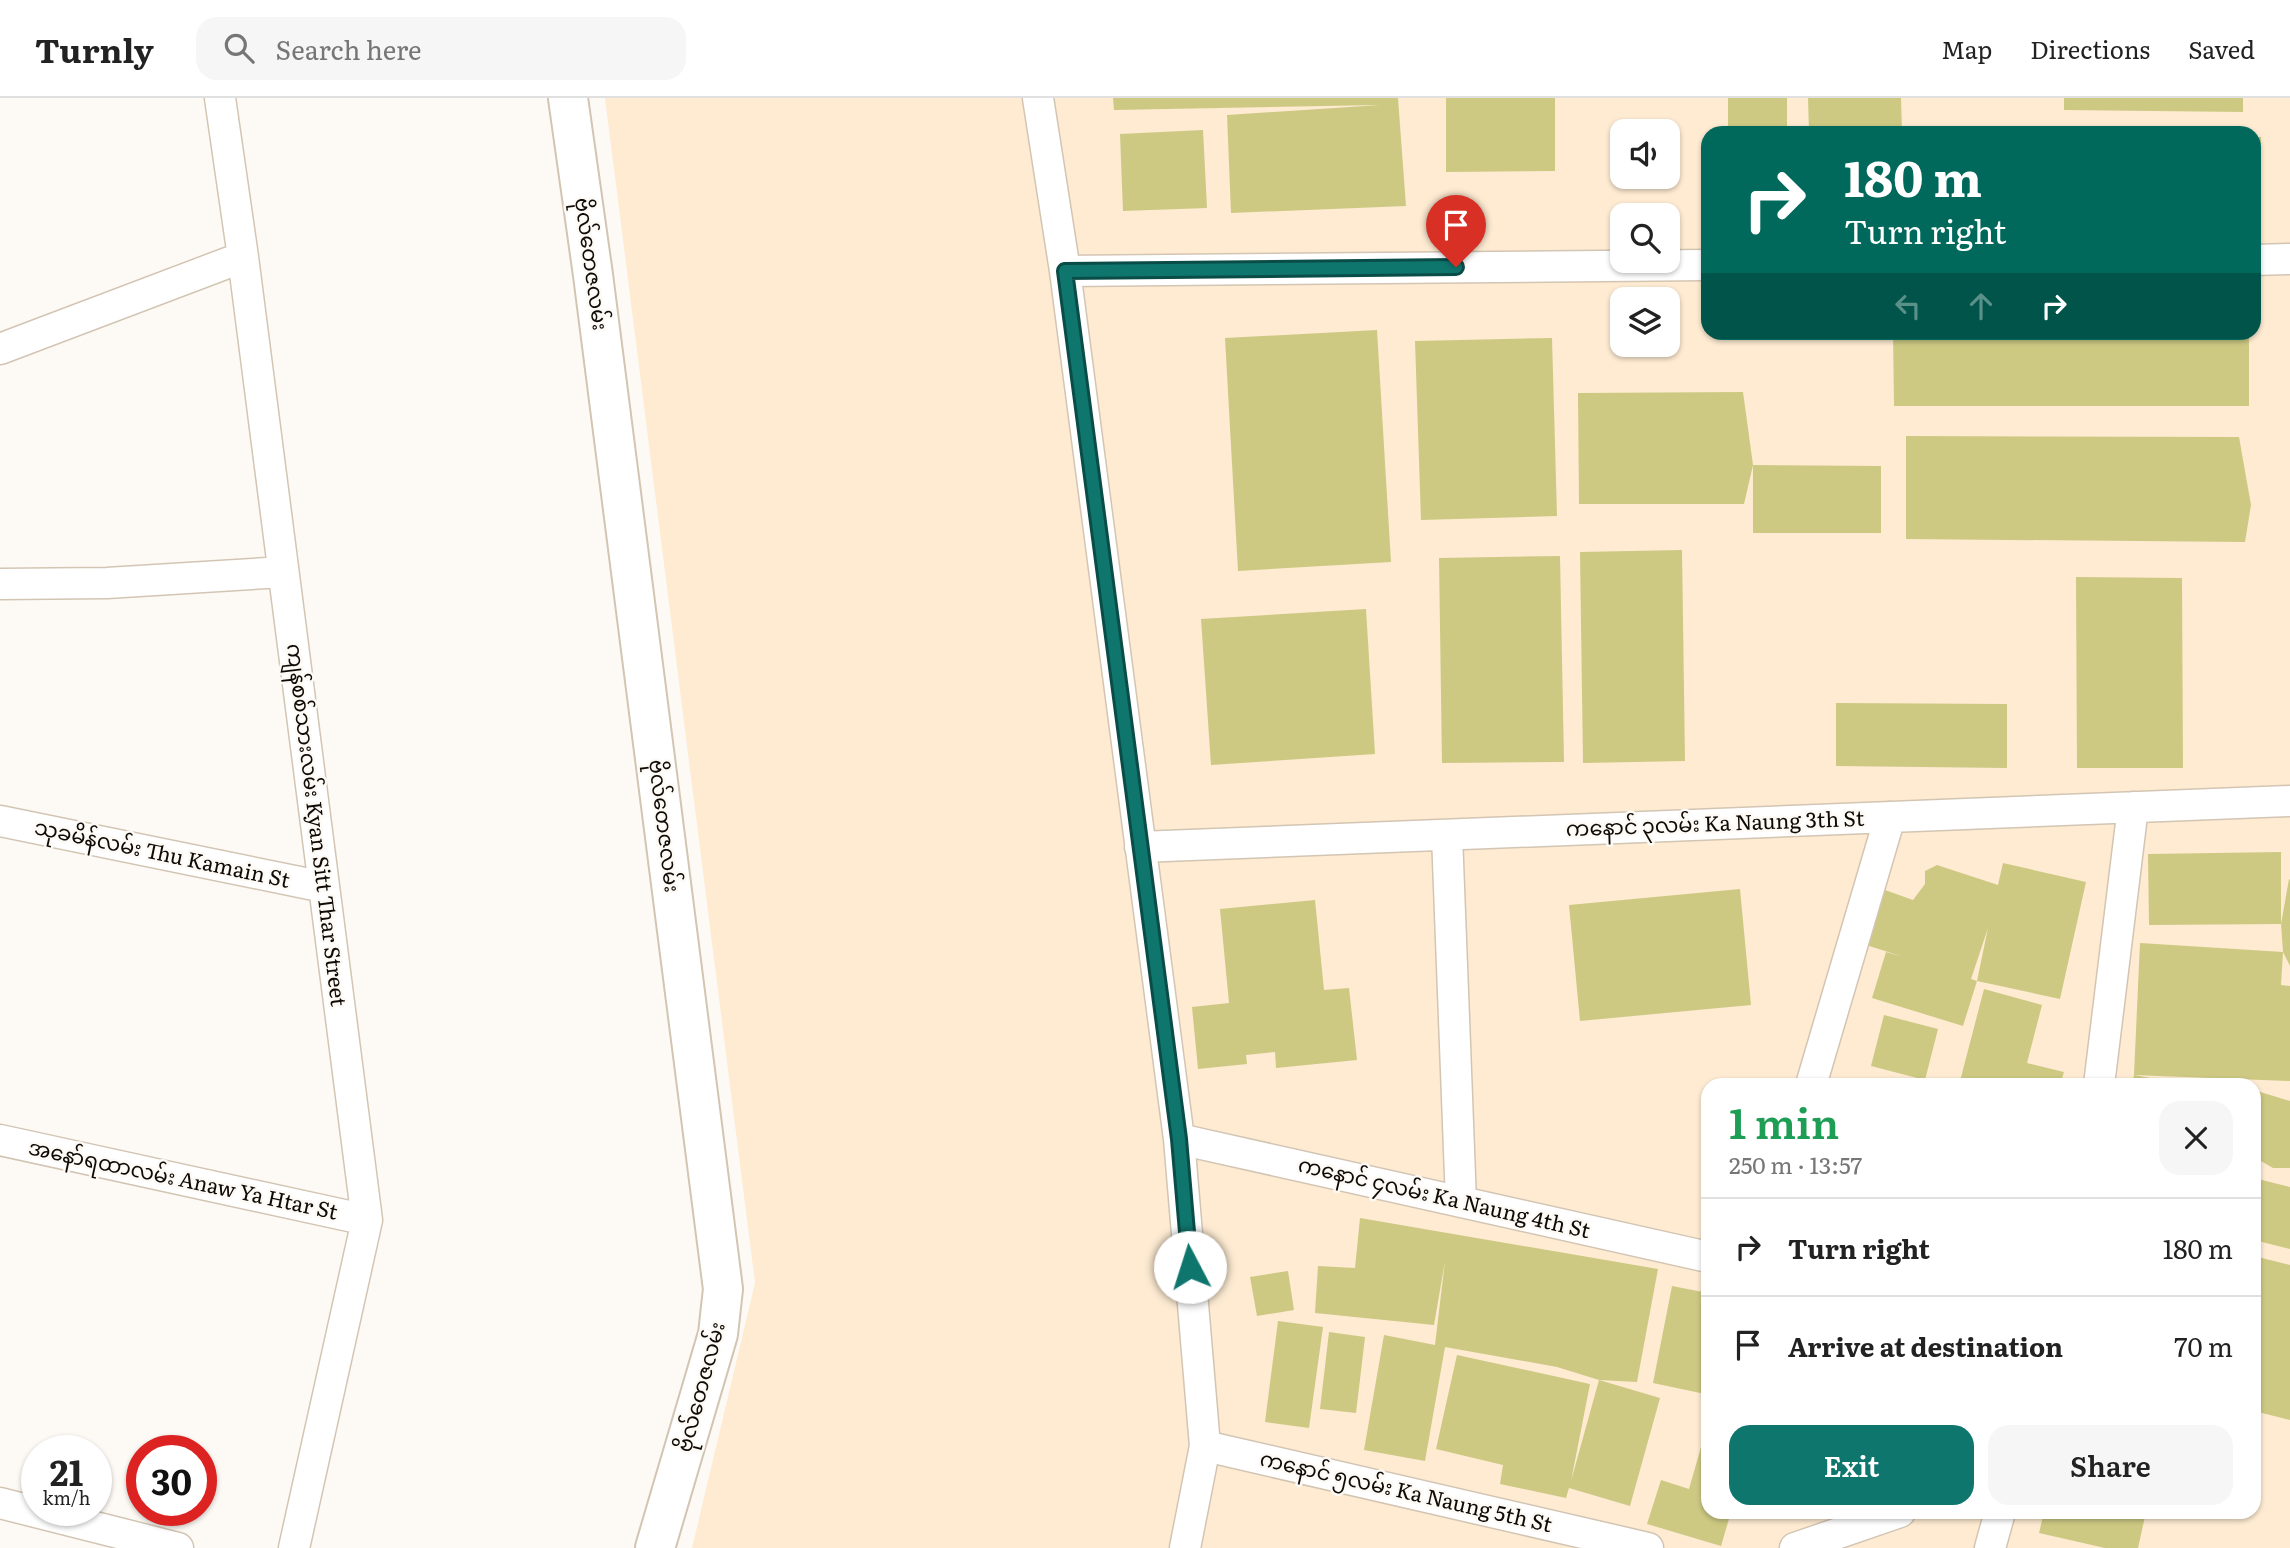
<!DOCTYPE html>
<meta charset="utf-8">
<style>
:root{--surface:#fff;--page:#f6f6f6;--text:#222;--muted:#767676;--line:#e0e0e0;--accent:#0f766e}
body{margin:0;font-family:Literata,"Noto Sans Myanmar",serif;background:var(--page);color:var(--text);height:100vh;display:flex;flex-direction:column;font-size:26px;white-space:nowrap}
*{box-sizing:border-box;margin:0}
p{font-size:23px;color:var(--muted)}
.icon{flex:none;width:38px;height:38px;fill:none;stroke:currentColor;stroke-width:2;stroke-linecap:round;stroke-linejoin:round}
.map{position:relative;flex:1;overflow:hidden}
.details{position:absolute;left:1701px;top:980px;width:560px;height:441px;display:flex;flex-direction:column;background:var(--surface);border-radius:21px;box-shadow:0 2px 5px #0004}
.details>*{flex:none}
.guide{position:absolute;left:1701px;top:28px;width:560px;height:214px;border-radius:21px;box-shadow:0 2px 5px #0004;background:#00695c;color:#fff;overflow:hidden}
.controls{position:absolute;left:1610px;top:21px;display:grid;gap:14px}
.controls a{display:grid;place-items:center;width:70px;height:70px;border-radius:14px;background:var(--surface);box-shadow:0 2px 5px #0004;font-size:35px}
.speed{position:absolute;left:21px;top:1337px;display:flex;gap:14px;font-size:35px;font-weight:700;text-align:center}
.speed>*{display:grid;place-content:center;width:91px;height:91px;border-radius:50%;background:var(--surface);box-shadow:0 2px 5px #0004;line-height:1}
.speed small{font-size:18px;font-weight:400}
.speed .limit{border:10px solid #d22;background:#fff;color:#111}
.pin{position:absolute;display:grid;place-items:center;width:60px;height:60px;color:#fff;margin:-72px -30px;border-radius:50% 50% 50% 0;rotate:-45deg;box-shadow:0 0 7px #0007}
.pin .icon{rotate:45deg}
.me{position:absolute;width:77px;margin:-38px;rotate:355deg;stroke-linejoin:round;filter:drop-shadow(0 0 5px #0008)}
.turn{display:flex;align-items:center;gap:24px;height:147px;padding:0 28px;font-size:32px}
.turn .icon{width:91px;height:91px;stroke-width:2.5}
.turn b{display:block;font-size:49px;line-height:60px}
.lanes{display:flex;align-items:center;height:66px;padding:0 28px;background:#0003;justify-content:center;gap:35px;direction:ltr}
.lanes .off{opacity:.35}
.round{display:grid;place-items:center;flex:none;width:74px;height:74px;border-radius:21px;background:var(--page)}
.headline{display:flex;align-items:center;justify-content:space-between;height:119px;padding:0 28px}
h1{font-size:42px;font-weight:600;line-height:52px;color:#1e9e55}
.primary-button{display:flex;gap:14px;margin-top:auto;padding:14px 28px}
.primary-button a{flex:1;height:80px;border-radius:21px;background:var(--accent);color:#fff;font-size:28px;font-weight:600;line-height:80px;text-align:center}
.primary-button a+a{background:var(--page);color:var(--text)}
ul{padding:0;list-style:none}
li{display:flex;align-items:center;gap:21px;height:98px;padding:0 28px;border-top:2px solid var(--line)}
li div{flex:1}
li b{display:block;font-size:26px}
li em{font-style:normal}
header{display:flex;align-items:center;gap:42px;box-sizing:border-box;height:98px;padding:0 35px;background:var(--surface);border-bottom:2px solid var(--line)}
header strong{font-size:33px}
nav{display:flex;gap:38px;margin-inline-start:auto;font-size:24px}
.search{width:490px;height:63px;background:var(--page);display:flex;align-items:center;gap:18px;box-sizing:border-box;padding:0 24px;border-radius:21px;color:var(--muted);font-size:26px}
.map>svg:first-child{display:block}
.built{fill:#feebd2;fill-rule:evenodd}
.building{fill:#cdc983}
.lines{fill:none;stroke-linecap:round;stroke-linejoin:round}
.minor-casing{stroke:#d3c5b3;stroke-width:33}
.secondary-casing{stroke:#d3c5b3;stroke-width:42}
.minor{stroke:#fff;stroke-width:30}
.secondary{stroke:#fff;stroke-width:38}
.route-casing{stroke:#0a4d48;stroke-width:18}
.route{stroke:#0f766e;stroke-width:12}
.labels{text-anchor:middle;stroke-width:5;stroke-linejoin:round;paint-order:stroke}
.street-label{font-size:21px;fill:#0f0a05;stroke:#fdfaf6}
</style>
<header>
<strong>Turnly</strong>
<div class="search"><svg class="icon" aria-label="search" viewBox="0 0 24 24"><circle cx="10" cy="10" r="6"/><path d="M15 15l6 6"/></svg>Search here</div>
<nav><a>Map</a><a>Directions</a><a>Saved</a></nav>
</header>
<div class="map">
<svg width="2290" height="1450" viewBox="0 0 2290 1450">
<rect width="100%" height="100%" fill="#fdfaf6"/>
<path class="built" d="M605 0H2290V1450H692L755 1185ZM1622 33H1668V79H1622ZM1708 35H2254V234H1708ZM1622 117H1668V163H1622ZM1622 201H1668V247H1622ZM1708 987H2254V1414H1708Z"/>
<path class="building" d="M1113 0H1398L1406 108 1231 115 1227 17 1380 7 1114 12Z
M1446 0H1555V73L1446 74Z
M1728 0H1787V35H1728Z
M1808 0H1901L1902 35H1809Z
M2064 0H2243V14L2064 12Z
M1203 32 1207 110 1123 113 1120 36Z
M2254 39H2261L2259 104H2254Z
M1377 232 1391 464 1238 473 1225 240Z
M1893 234H2249V308H1894Z
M1552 240 1557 418 1421 422 1415 243Z
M1743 294 1753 367 1744 406H1579L1578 295Z
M1906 338 2239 339 2251 407 2245 444 1906 441Z
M1753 367 1881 368V435H1753Z
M1682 452 1685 663 1583 665 1580 454Z
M1560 458 1564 664 1442 665 1439 460Z
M2076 479 2182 480 2183 670H2077Z
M1366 511 1375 656 1211 667 1201 521Z
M1836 605 2007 606V670L1836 668Z
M2281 754V826L2149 827 2148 756Z
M2003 765 2086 784 2060 901 1977 883 1988 830 1971 881 1977 883 1963 928 1872 900 1886 854 1904 859 1866 847 1885 792 1913 802 1925 786V773L1937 767 1998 787Z
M2289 781 2290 782V868L2283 854 2281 826Z
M1740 791 1751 907 1580 923 1569 807Z
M1315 802 1324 892 1349 890 1357 962 1276 970 1275 954 1246 957 1247 966 1198 971 1192 909 1229 905 1220 811Z
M2140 845 2283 854 2281 887 2290 888V983L2134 977Z
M1984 891 2042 907 2027 965 2064 974 2060 987H1959Z
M1884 917 1938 931 1925 982 1871 968Z
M2134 977 2183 986V987H2132Z
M2210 980 2233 986V987H2208Z
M2254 992 2290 1003V1070H2273L2254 1059Z
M2254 1080 2290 1089V1151L2254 1142Z
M1360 1120 1658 1171 1637 1284 1599 1282 1660 1300 1630 1408 1569 1390 1566 1400 1500 1386 1503 1367 1436 1351 1457 1257 1590 1286 1571 1383 1599 1282 1557 1269 1445 1249 1425 1363 1364 1352 1384 1237 1435 1247 1445 1163 1434 1227 1315 1215 1318 1168 1355 1170Z
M2254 1158 2290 1167V1322L2254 1313Z
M1288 1173 1294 1212 1257 1218 1250 1179Z
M1672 1188 1708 1195 1705 1296 1653 1285Z
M1278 1223 1323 1229 1309 1330 1265 1324Z
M1329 1234 1365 1239 1356 1315 1320 1311Z
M1701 1349 1708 1351V1414H1731L1721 1448 1647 1426 1661 1382 1689 1391Z
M1750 1414H1772V1415L1749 1421Z
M2044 1414H2146L2138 1450H2105L2039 1435Z"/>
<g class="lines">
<defs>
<path id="minor" d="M220 0 243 159 367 1122 294 1450
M1038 0 1065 173 1179 1041 1205 1348 1185 1450
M2254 162 2290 161
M1065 173 1708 167
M0 251 243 159
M0 486 107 485 283 474
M0 723 324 789
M1447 737 1461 1104
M1140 749 2290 703
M1811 987 1890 719
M2099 987 2133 709
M1179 1041 1708 1159
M0 1042 367 1122
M1205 1348 1648 1450
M0 1405 178 1450
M1795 1450 1900 1414
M1990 1450 2000 1414"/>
<path id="secondary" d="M568 0 593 177 723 1191 718 1236 655 1450"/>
</defs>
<use href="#minor" class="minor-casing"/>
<use href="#secondary" class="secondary-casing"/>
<use href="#minor" class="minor"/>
<use href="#secondary" class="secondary"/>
</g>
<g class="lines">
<defs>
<path id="route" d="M1190 1169 1179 1041 1065 173 1456 169"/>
</defs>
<use href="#route" class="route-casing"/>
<use href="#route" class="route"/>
</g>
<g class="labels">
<g class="street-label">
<text transform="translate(591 166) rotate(82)" y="7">ဗိုလ်တေဇလမ်း</text>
<text transform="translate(1715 726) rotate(-2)" y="7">ကနောင် ၃လမ်း Ka Naung 3th St</text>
<text transform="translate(316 727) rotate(83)" y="7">ကျန်စစ်သားလမ်း Kyan Sitt Thar Street</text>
<text transform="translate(664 728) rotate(83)" y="7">ဗိုလ်တေဇလမ်း</text>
<text transform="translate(162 756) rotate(12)" y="7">သုခမိန်လမ်း Thu Kamain St</text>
<text transform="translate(183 1082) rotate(12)" y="7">အနော်ရထာလမ်း Anaw Ya Htar St</text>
<text transform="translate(1444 1100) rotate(13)" y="7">ကနောင် ၄လမ်း Ka Naung 4th St</text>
<text transform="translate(701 1289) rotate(-75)" y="7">ဗိုလ်တေဇလမ်း</text>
<text transform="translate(1406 1394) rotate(13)" y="7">ကနောင် ၅လမ်း Ka Naung 5th St</text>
</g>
</g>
</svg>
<div class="controls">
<a><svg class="icon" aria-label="sound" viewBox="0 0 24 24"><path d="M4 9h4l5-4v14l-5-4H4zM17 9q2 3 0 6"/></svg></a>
<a><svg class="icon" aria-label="search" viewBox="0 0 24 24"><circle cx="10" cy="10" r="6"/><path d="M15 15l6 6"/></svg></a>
<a><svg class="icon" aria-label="layers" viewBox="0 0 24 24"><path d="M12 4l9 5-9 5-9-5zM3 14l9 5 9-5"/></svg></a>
</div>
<div class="speed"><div>21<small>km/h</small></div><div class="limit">30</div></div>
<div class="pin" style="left:1456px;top:169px;background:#d93025"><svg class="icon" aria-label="arrive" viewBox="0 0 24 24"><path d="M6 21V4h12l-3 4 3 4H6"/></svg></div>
<svg class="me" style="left:1190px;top:1169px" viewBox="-20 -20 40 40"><circle r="19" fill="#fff"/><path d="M0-13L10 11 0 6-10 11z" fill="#0f766e"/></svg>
<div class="guide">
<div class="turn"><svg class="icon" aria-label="right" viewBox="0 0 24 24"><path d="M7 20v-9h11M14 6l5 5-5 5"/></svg><div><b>180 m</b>Turn right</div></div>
<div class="lanes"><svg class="icon off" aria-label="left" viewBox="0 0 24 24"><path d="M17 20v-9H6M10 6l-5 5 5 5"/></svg><svg class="icon off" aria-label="ahead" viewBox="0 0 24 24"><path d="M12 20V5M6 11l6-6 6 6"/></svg><svg class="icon" aria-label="right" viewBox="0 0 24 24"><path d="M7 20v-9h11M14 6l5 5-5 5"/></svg></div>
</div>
<section class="details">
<div class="headline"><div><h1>1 min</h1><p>250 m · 13:57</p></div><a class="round"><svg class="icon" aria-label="close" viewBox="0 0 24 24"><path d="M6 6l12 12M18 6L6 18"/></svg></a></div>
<ul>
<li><svg class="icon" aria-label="right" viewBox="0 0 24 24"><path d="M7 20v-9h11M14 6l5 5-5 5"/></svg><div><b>Turn right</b></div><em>180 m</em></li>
<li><svg class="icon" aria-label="arrive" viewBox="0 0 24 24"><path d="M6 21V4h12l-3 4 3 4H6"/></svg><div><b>Arrive at destination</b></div><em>70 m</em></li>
</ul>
<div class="primary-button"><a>Exit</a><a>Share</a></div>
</section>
</div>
